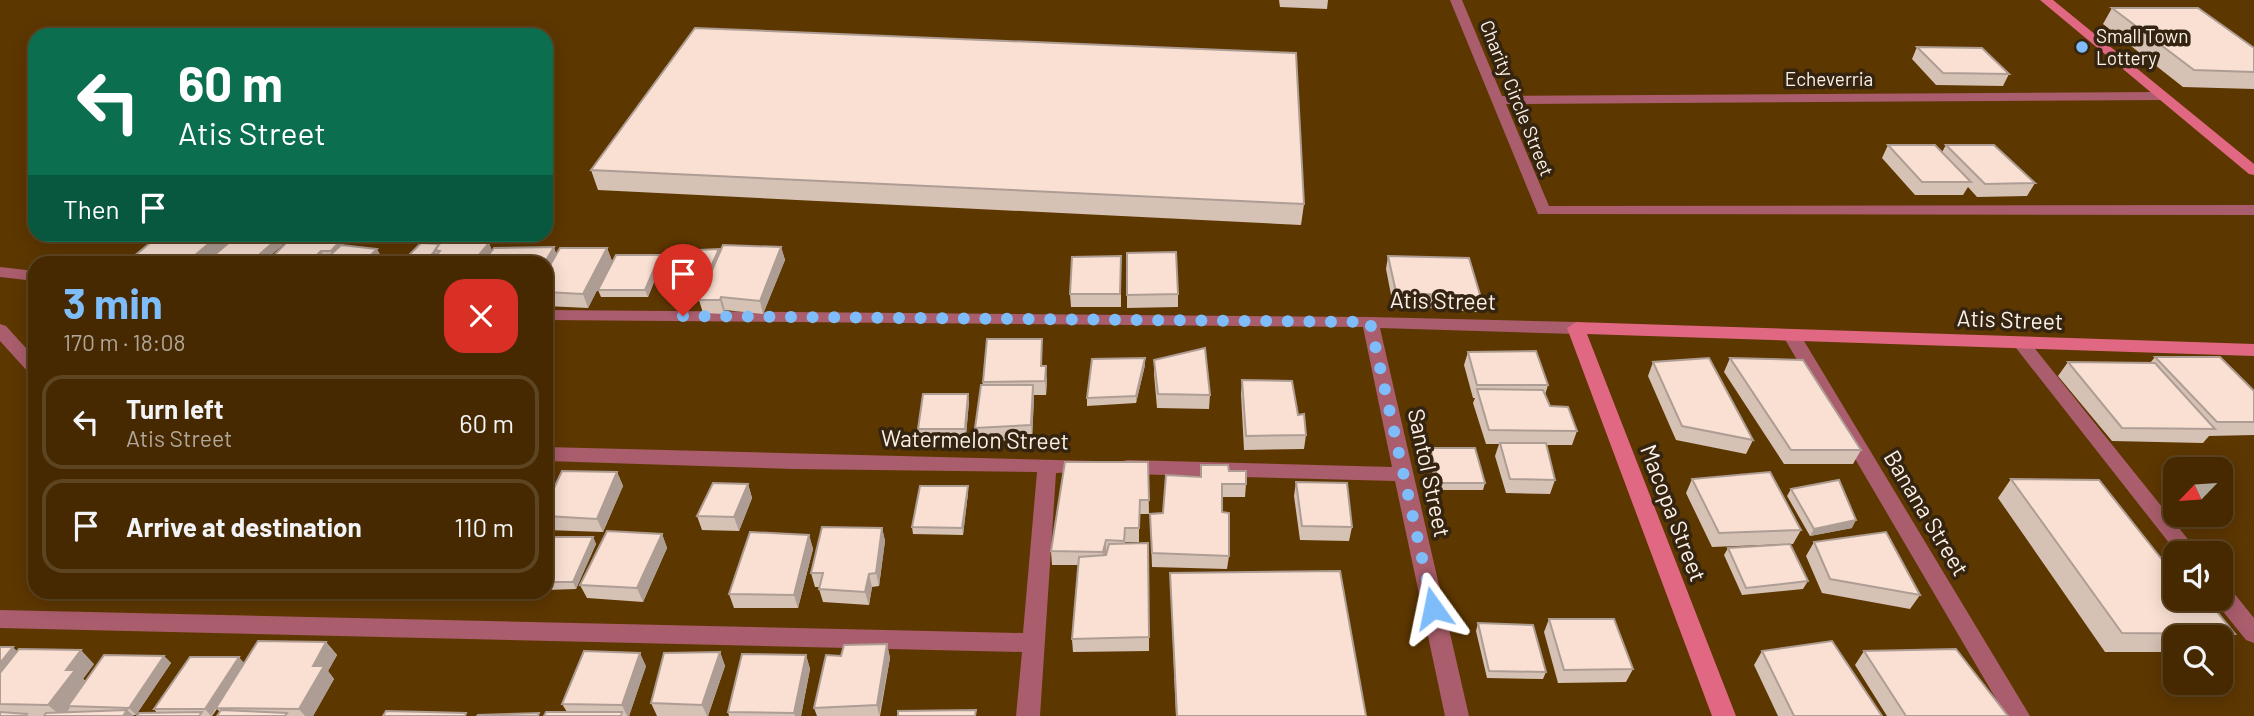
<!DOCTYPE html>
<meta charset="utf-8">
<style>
:root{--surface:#462900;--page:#4d310a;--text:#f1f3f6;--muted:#b0a699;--line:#5e4522;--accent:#7ebdf9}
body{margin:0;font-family:Barlow,sans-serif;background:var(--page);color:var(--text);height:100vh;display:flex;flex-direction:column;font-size:26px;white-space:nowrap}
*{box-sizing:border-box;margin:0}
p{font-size:23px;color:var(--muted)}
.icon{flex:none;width:38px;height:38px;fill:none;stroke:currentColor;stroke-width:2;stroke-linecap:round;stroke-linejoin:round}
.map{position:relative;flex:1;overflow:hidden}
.side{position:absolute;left:28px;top:256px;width:525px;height:343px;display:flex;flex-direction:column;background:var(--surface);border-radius:21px;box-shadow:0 4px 18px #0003,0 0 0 2px var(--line)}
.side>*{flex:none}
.hud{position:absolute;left:28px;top:28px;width:525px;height:214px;border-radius:21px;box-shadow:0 4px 18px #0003,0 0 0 2px var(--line);background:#0b6e4f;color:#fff;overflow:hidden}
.needle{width:46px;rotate:245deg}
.buttons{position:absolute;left:2163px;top:457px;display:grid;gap:14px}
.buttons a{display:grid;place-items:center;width:70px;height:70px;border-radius:14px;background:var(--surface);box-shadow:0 4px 18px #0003,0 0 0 2px var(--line);font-size:35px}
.pin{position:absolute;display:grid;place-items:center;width:60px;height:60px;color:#fff;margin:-72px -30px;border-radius:50% 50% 50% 0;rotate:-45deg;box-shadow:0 0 7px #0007}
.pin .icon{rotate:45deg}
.me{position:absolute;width:77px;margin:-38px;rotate:348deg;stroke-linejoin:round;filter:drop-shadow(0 0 5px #0008)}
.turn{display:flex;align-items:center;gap:24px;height:147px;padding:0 35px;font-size:32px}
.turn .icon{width:91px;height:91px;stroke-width:2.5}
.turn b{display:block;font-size:49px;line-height:60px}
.then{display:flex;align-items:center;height:66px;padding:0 35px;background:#0003;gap:14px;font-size:26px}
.round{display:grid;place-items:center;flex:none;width:74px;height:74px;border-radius:21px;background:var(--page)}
.head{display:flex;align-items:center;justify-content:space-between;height:119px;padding:0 35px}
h1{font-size:42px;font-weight:700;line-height:52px;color:var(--accent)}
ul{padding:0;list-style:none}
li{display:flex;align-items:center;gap:21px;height:94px;margin:0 14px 10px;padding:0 21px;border:4px solid var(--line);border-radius:21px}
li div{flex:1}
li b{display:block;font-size:26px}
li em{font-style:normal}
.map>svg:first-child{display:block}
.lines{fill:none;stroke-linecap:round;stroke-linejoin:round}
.street{fill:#aa5d6c;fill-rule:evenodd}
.secondary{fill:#e16883;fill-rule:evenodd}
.wall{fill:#d6c1b5}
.shaded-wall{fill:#ae9d94}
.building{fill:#f9e0d3;stroke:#ae9d94;stroke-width:2}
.route{stroke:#7ebdf9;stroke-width:12;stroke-dasharray:0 21.6}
.poi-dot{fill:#7ebdf9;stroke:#352410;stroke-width:2.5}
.labels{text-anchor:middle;stroke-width:7;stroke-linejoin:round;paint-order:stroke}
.far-poi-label{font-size:19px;fill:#fcf2e9;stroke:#352410;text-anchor:start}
.far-street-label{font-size:19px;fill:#fcf2e9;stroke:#352410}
.street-label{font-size:23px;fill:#fcf2e9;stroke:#352410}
</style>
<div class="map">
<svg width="2254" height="716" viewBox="0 0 2254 716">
<rect width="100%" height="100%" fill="#5d3700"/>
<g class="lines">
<path class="street" d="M1450 0H1462L1502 96 2161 92 2168 96 2161 100 1506 104 1549 206 2254 205V215L1538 214Z
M0 267 35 271V281L0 277Z
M546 310 1370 317 1576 322 1585 328 1576 334 1380 328 1469 716H1445L1395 481 1127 474 1120 472 1117 467 1120 462 1127 460 1392 467 1363 327 546 320Z
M0 324 6 326 35 358V375L29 373 0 341Z
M1792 330 1801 336 2030 716H2006L1783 336Z
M2022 338 2028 340 2199 553H2177L2016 348 2013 344Z
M546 447 1095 461 1098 466 1095 471 1056 473 1040 716H1016L1022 652 0 628V610L1023 633 1037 472 793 469 546 461Z
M2221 584 2229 587 2254 618V643L2246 640 2213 599 2221 598Z"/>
<path class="secondary" d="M2040 0H2053L2254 164V175L2249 174Z
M1576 322 2254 344V356L1587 334 1736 716H1712L1567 328Z"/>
</g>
<path class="wall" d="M1279 0H1328L1327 9 1280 7Z
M2112 8 2254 48V89L2183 87 2103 24Z
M1917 47 2009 74 2003 86 1936 85 1912 59Z
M1888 145 1942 152 1946 145 2035 183 2027 196 1977 197 1968 187 1963 195H1915L1882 158Z
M591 170 1304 204 1301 225 598 190Z
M489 243 492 251 557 254 607 248 612 261 588 308 546 306V262L407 257 439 244Z
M345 246 381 256 325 258 321 262H267Z
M781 247 785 260 763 314 725 310 724 314 703 313 699 300 702 294H662L660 287 720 253Z
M1127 253 1178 294V307L1127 308Z
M660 255 662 262 648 297H601L598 290Z
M1121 256V307H1071L1070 294Z
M1388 256 1481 298 1477 312 1393 305 1386 269Z
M1042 339V366L1047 380 1046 395H1034L1032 439 977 442 975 428 983 382Z
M1468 352 1548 385 1545 395 1550 406 1577 431 1572 445H1546L1555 480 1550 494 1506 493 1495 456 1499 444H1486L1473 403 1475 398H1473L1464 365Z
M2155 357 2254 391V435L2209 436 2203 443 2112 441 2058 376 2068 362 2150 363Z
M1145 358V365L1136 403 1087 406V398Z
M1730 358 1861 450 1853 464H1784L1724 372Z
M1154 360 1210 395 1209 409 1157 408 1154 374Z
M1653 362 1753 440 1746 454 1676 440 1648 376Z
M1242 380 1298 415 1306 435 1304 449 1244 450 1241 394Z
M969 401 966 436H919L918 429Z
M1430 448 1485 483 1483 490H1437L1428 455Z
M1148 462 1149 514H1139V542H1125V544L1149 637V651L1073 652 1072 639 1079 565H1052L1051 551Z
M1201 465 1229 471 1246 484 1245 497H1222V512L1229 556 1227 569 1152 567 1150 514 1163 513 1200 477Z
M617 472 623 486 603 532 547 530 546 527V505Z
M1692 479 1801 530 1793 544H1790L1808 581 1803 589 1742 595 1724 555 1728 548 1787 544 1712 547 1686 493Z
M2011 479 2196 603 2235 634 2221 648V637H2175V652H2105L1998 498Z
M1296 482 1352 527 1349 541 1300 540 1294 496Z
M748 484 752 498 739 531 702 530 697 516Z
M968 486V493L963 535 913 534 912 527Z
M1791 489 1852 528 1810 536 1787 496Z
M35 512V525L29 519Z
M882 528 885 541 879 586 872 587 869 605 823 602 819 589 820 587H815L811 573Z
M662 534 667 548 643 602 587 598 580 585Z
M809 535 813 549 798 608H734L729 594Z
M546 537H593L596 544 576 589 546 590Z
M1814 542 1920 595 1910 609 1822 593 1806 556Z
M1170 573 1366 716H1176Z
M141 592H203L200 596 144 595Z
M278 592H345L338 601 284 599Z
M1549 619 1633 669 1626 682 1558 683 1544 632Z
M1478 623 1546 672 1543 679 1487 678 1476 631Z
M326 642 337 655 328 671 334 679 313 716H217L220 712 217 709 212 716H137L157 713 154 709 245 663Z
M887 644 890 658 880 716H817L814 708 841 656Z
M0 647 17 652 94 664 83 679 86 681 164 656 171 663 136 715H132L134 716H0Z
M1762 651 1882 716H1778L1754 665Z
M1864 651 2008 716H1887L1855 665Z
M720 652 725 666 708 716H637H657L651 703Z
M806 655 810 669 801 716H729L728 712Z
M646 666 629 716H544L567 712 562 704Z"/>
<path class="shaded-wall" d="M220 234H244L212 262H187Z
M278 238 283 245 263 262H251Z
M341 240 345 247 335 259 331 251Z
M489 243 494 257 490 262H473Z
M554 247 559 261 546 283V262H545Z
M781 247 785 260 763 314 760 301Z
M607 248 612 261 588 308 583 294Z
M377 249 381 256 375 262H364Z
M719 249 721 257 704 294 702 287Z
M321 251 325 258 321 262H310Z
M435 251 439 258 434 262H424Z
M660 255 662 262 648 297 645 290Z
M721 297 725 310 724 314 720 300Z
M1145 358V365L1136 403V396Z
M1046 366 1047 380 1046 395 1045 381Z
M1033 385 1034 399 1032 439 1031 425Z
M968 394 969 401 966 436 965 429Z
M617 472 623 486 603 532 597 519Z
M748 484 752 498 739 531 734 517Z
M968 486V493L963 535 962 528Z
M1856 520 1852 528 1810 536 1814 529Z
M882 528 885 541 879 586 876 573Z
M662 534 667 548 643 602 637 588Z
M809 535 813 549 798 608 794 595Z
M593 537 596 544 576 589 573 582Z
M1106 540V554L1103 566V552Z
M869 574 872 587 869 605 865 592Z
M332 592H345L338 601Z
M326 642 337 655 328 671 334 679 313 716H305L299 709 313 666Z
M887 644 890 658 879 716 877 705Z
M13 647 27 661 0 694V663Z
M81 650 94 664 83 679 88 684 68 706 70 708 64 716H61L48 705 66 670Z
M720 652 725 666 708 716H707L702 705Z
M640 653 646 666 629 716H627L622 705Z
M806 655 810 669 801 716H795L794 713Z
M164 656 171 663 136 715 129 708Z
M239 657 245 664 211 716 205 709Z
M127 710 134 716H123Z"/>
<path class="building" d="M2112 8H2198L2254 48V72L2194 70Z
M695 28 1296 53 1304 204 591 170Z
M1917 47 1982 48 2009 74 1943 73Z
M1888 145H1935L1971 182H1922Z
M1946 145H1994L2035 183 1985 184Z
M161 234H220L187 262H144L128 261Z
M238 235 278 238 251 262H206Z
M292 237 341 240 331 251H321L310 262H267Z
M442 241 489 243 473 262H431L440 251 435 250Z
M421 243 439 244 435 250H436L424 262H385L391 256 407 257Z
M341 245 377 249 364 262H323Z
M723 245 781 247 760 301 721 297 720 300H699Z
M554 247 545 262H483L494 248Z
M560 248H607L583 294 546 292V272Z
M719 249 702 287H660L677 251Z
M1176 252 1178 294 1127 295V253Z
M616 255H660L645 290H598Z
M1121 256 1120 294H1070L1072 257Z
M1388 256 1469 258 1481 298 1396 292Z
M987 339H1042L1041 366H1046L1045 381 983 382Z
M1205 348 1210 395 1158 394 1154 360Z
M1536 351 1548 385H1477L1468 352Z
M2155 357H2220L2254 391V422H2217Z
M1145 358 1136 396 1087 398 1092 359Z
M1709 358 1753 440 1682 426 1653 362Z
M1730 358 1803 360 1861 450H1791Z
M2068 362 2155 363 2215 429 2122 428Z
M1242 380 1292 381 1298 415 1304 414 1306 435 1246 436Z
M981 385H1033L1031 425 975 428Z
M1477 389 1543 390 1550 406 1568 407 1577 431 1489 430Z
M923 394H968L965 429H918Z
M1500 443H1546L1555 480 1510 479Z
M1430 448H1475L1485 483H1439Z
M1065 462H1148L1149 500H1140L1139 528H1125L1124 541 1106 540 1103 552 1051 551Z
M1201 465H1228L1229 471H1246V484H1222V512L1229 513V556L1152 553 1150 514 1163 513 1166 475 1201 477Z
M562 471 617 472 597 519 546 516V505Z
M1770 472 1801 530 1719 533 1692 479Z
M2011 479 2099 480 2175 576V598H2193L2196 603H2210L2235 634 2122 633Z
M1839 480 1856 520 1814 529 1791 489Z
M1296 482 1347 483 1352 527 1302 526Z
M713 483 748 484 734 517 697 516Z
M920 486H968L962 528 912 527Z
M35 512V519H29Z
M822 527 882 528 876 573 869 574 865 592 819 589 823 573H811Z
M607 531 662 534 637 588 580 585Z
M750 532 809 535 794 595 729 594Z
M1886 532 1920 595 1830 579 1814 542Z
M546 537H593L573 582H546Z
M1148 543 1149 637 1072 639 1079 557 1106 555 1109 544Z
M1790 544 1808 581 1746 588 1728 548Z
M1340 571 1366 716H1177L1170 573Z
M1549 619H1614L1633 669 1564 670Z
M1478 623 1533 625 1546 672 1489 671Z
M258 641 326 642 313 666H324L299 709 216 708Z
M1832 641 1882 716H1794L1762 651Z
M887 644 877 705 814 708 826 655 841 656 844 645Z
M0 647H13L0 663Z
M19 649 81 650 66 670H75L48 705 0 704V673Z
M1956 649 2008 716H1906L1864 651Z
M584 651 640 653 622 705 562 704Z
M720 652 702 705 651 703 664 653Z
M742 654 806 655 794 713 728 712Z
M104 655 164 656 129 708 68 706Z
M190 657H239L205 709H154Z
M127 710 123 716H44L46 713Z
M221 710 287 713 285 716H217Z
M976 710 975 716H898V711Z
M386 711 466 713 465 716H383Z
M0 712 27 714 26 716H0Z
M202 712 199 716H137L139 713Z
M546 712H622L621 716H544Z
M539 713 538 716H477L478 715Z"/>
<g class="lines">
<path class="route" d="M683 316 1370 322 1433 608"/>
</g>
<circle class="poi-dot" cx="2082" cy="47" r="7"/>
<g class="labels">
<g class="far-poi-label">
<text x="2096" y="43">Small Town<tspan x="2096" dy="22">Lottery</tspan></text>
</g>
<g class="far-street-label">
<text x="1829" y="86">Echeverria</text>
<text transform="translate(1517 98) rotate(68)" y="7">Charity Circle Street</text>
</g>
<g class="street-label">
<text transform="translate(1443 301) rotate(1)" y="8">Atis Street</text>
<text transform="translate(2010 320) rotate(2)" y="8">Atis Street</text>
<text transform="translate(975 440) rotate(1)" y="8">Watermelon Street</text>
<text transform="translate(1429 473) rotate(78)" y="8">Santol Street</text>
<text transform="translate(1673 513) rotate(69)" y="8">Macopa Street</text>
<text transform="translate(1926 513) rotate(59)" y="8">Banana Street</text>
</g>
</g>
</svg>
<div class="buttons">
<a><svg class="needle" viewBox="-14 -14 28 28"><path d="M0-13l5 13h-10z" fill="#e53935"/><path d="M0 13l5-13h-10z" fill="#b0a699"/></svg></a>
<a><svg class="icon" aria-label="sound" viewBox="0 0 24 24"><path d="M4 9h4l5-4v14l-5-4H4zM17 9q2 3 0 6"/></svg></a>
<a><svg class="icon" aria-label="search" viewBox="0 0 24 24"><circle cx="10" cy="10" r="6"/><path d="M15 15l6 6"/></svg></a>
</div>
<div class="pin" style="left:683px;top:316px;background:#d93025"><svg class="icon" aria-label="arrive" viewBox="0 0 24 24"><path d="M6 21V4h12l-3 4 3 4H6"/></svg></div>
<svg class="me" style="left:1433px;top:608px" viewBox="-20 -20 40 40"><path d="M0-17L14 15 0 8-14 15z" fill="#7ebdf9" stroke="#fff" stroke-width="4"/></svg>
<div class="hud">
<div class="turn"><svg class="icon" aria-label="left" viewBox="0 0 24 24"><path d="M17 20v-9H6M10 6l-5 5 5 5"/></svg><div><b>60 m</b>Atis Street</div></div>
<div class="then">Then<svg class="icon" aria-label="arrive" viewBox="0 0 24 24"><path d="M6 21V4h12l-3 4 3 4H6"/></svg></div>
</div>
<section class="side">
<div class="head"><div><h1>3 min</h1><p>170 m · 18:08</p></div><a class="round" style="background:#d93025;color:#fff"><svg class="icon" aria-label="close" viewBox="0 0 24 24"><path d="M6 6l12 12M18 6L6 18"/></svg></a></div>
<ul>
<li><svg class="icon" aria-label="left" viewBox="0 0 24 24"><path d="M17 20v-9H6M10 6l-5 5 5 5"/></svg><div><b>Turn left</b><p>Atis Street</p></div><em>60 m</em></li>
<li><svg class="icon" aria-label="arrive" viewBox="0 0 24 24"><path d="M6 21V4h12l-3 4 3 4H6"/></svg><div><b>Arrive at destination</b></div><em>110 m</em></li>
</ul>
</section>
</div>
